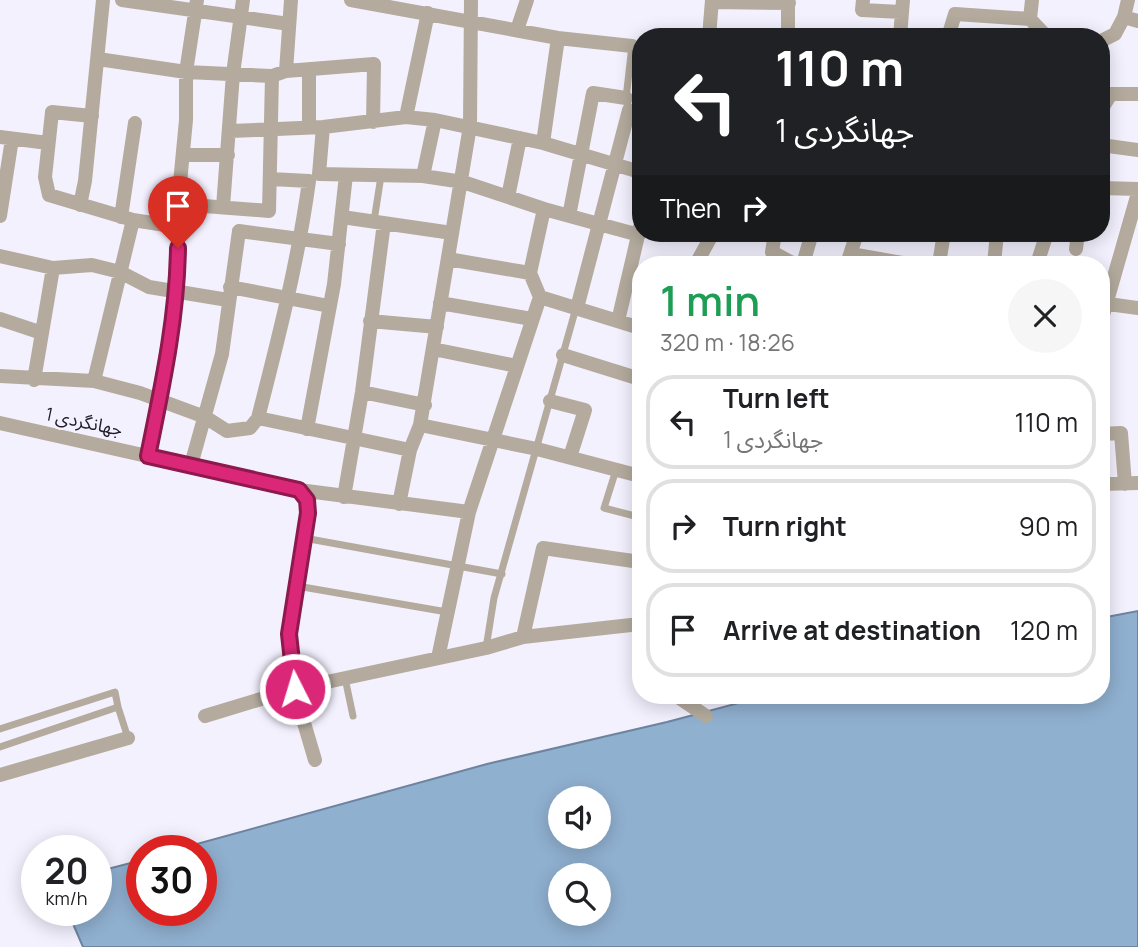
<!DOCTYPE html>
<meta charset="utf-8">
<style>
:root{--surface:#fff;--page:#f6f6f6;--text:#202124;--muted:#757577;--line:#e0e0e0}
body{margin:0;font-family:Manrope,"Noto Sans Arabic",sans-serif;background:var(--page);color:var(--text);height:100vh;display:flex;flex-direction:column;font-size:26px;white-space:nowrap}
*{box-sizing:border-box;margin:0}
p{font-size:23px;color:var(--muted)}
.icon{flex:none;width:38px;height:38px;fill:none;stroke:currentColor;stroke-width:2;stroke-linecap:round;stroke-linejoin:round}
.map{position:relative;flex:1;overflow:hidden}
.sheet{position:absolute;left:632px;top:256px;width:478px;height:448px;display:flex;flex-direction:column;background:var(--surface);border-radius:28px;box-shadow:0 4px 18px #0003}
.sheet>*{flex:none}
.guide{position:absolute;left:632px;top:28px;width:478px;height:214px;border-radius:28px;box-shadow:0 4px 18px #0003;background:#202124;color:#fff;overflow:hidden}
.buttons{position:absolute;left:548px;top:786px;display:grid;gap:14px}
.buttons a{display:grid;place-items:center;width:63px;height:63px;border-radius:50%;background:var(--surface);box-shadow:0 4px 18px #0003;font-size:35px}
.speed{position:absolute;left:21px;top:835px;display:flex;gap:14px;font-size:35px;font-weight:700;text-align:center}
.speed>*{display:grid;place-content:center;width:91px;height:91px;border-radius:50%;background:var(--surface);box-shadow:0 4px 18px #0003;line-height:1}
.speed small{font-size:18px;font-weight:400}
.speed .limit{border:10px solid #d22;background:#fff;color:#111}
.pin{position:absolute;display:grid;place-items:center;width:60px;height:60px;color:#fff;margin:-72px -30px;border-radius:50% 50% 50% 0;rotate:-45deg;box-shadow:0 0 7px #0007}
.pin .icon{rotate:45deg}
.me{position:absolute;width:77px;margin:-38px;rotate:355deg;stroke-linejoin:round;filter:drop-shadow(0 0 5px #0008)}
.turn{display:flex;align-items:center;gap:24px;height:147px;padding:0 28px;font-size:32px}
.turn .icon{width:91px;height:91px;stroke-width:2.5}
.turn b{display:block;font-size:49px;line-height:60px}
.then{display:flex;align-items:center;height:66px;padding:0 28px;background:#0003;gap:14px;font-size:26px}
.round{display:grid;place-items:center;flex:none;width:74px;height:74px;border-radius:37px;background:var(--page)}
.head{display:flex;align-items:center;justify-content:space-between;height:119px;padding:0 28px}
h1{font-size:42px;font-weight:600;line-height:52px;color:#1e9e55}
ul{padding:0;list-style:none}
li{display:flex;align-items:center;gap:21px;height:94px;margin:0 14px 10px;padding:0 14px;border:4px solid var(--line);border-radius:28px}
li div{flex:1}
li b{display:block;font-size:26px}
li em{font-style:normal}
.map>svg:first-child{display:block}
.water{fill:#90b0d0;stroke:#6e849e;stroke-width:2;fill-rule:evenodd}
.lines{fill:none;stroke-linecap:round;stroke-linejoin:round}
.service{stroke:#b4ab9e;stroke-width:7}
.minor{stroke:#b4ab9e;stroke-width:14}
.route-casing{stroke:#8e194d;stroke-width:18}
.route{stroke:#db2777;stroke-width:12}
.labels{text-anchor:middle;stroke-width:5;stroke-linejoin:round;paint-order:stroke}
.street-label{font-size:18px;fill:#1f1c28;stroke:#f4f1ff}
</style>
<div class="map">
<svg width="1138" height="947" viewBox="0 0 1138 947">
<rect width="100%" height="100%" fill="#f4f1ff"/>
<path class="water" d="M1138 611V947H83L67 910H96V872L142 860V910H201V850H175L487 764 667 722 769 695H1101V618ZM560 798H598V836H560ZM560 875H598V914H560Z"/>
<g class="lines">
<path class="service" d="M632 46 626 98 629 110 640 111
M374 221 381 176
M616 470 604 508 635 516 640 499
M304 538 502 574
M297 586 447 612
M486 648 494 598 576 308
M345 678 353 716
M118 707 128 738
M0 729 115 692 118 707 0 747"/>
<path class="minor" d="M122 0 289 24
M351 0 558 38 632 46
M471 0 470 126 420 425 537 449 640 476
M863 0 862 10 901 12
M1032 0 1030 19 1047 37
M1128 0 1124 17 1138 21
M712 2 789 3
M517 30 527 0
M685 35 706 37
M709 37 712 0
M788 37V0
M900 37 903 0
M948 37 955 14 1030 19
M1101 41 1115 34 1124 17
M98 59 186 72 272 76 286 71 374 64 373 122
M286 71 291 0
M1101 110 1111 94H1138
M92 116 52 112 45 177 49 195 133 220 178 227
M406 117 428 13
M309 127V70
M323 127 319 174 423 176 463 182 544 209 639 235
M230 131 323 127 406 117 435 120 543 143 640 172
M0 137 48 143
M543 143 558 38
M1101 145 1138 150
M184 155H228
M423 176 435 120
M1101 188 1138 189
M508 197 520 138
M178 204 269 211 272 76
M80 205 85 181 103 0
M223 207 233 74 243 0
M544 209 530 273 540 297 640 328
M0 216 12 139
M569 216 593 93 626 98
M121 217 135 123
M342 217 452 233
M775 233 772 252 794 264
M1076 249 1078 233
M851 254 908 264
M0 256 53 268 92 265 120 272 149 287 228 300
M448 259 530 273
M696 264 713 233
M803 264 812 233
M847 264 857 233
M939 264 944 233
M994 264 997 233
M1037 264 1047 233
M230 287 329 306
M440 303 532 319
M1101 303 1138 308
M577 308 629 110
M0 319 42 333
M370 321 437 327
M618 321 640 227
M1101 322 1138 193
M433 349 517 366
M563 355 640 379
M0 376 94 381 140 393 205 417 227 431 250 428 258 418C278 340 298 262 309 181L271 179
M34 380 53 268
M94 381 133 220
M362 392 425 405
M550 401 585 410 570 457
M258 418 410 450
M0 423 299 490 307 500 308 513 289 634 294 689 315 760
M307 429 334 284 346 175
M1101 434 1121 433 1125 484
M148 456 177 292 178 204 186 120V72L197 0
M191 465 222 354 239 231 339 244
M1101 484 1138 483
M299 490 469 512
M344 497 362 392 384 223
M399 504 410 450 420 425
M523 637 543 548 640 562
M438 658 469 512 540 297
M675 695 706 716
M205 716 294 689 486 648 523 637 640 624
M0 775 128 738"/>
</g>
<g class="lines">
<defs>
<path id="route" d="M178 248C177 319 162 387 148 456L299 490 307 500 308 513 289 634 295 689"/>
</defs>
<use href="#route" class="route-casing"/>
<use href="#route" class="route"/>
</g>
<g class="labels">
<g class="street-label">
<text transform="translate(84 422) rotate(12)" y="6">جهانگردی 1</text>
</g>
</g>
</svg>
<div class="buttons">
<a><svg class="icon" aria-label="sound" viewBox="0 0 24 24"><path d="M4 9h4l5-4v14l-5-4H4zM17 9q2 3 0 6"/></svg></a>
<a><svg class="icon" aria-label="search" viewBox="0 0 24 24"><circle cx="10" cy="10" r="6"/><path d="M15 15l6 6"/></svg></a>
</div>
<div class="speed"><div>20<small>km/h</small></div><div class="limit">30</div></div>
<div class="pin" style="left:178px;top:248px;background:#d93025"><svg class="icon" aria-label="arrive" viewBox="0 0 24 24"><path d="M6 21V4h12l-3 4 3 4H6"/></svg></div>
<svg class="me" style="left:295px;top:689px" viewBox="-20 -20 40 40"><circle r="17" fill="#db2777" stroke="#fff" stroke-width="3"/><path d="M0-11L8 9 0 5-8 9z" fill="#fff"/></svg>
<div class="guide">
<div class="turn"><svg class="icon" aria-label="left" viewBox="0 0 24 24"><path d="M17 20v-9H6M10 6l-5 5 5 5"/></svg><div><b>110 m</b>جهانگردی 1</div></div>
<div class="then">Then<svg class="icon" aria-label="right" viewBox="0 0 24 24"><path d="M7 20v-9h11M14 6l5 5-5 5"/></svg></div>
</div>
<section class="sheet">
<div class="head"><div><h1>1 min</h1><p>320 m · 18:26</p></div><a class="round"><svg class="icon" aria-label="close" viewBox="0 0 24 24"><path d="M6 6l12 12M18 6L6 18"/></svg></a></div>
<ul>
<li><svg class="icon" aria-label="left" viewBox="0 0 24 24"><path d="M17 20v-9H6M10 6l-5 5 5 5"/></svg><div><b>Turn left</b><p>جهانگردی 1</p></div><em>110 m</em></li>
<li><svg class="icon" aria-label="right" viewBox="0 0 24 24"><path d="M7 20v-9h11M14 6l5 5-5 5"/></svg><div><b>Turn right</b></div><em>90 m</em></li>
<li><svg class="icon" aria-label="arrive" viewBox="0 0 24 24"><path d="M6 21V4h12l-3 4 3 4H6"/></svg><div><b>Arrive at destination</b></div><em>120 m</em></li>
</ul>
</section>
</div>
